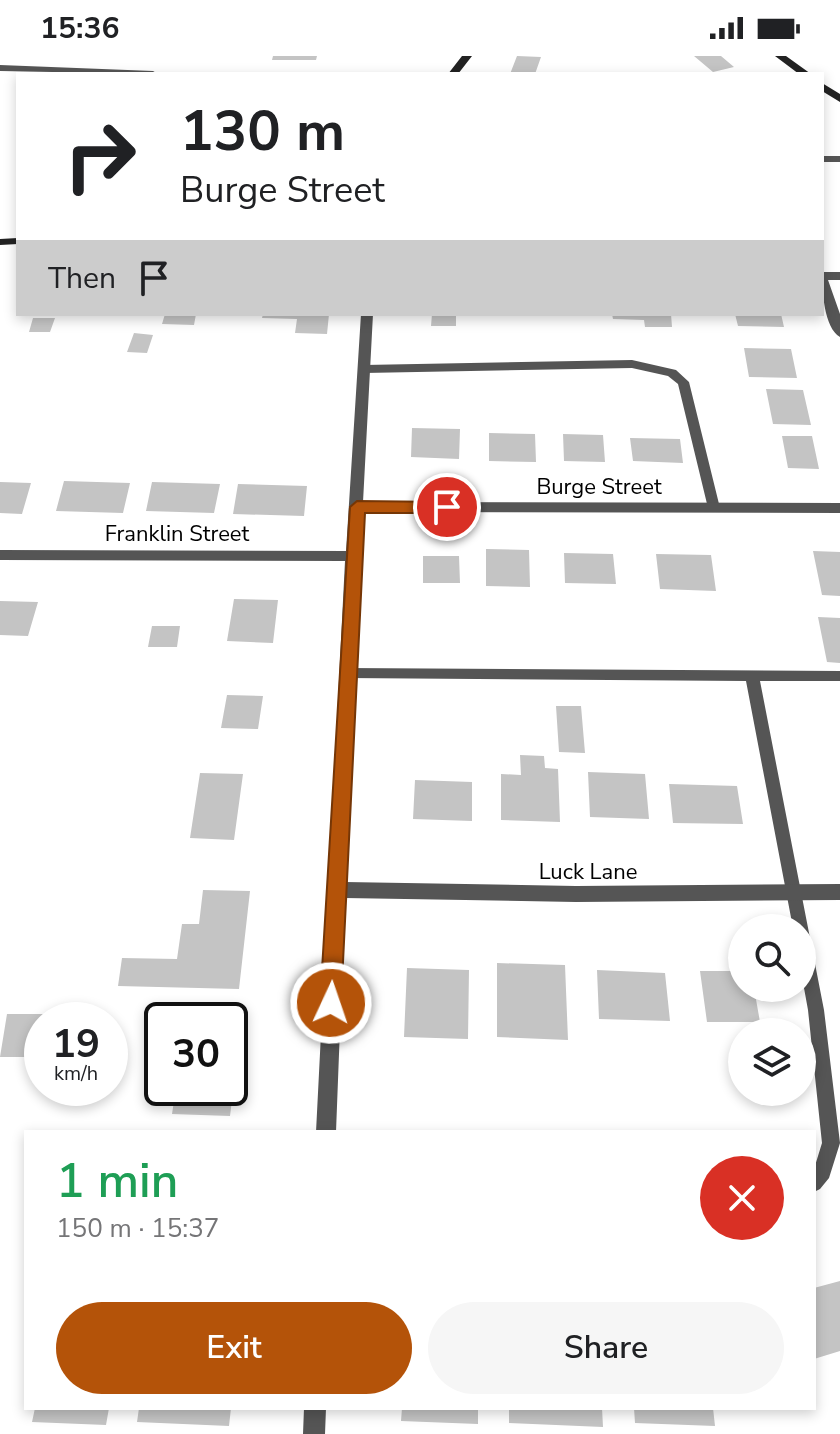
<!DOCTYPE html>
<meta charset="utf-8">
<style>
:root{--surface:#fff;--page:#f6f6f6;--text:#202124;--muted:#757577;--accent:#b45309}
body{margin:0;font-family:"Nunito Sans",sans-serif;background:var(--page);color:var(--text);height:100vh;display:flex;flex-direction:column;font-size:30px;white-space:nowrap}
*{box-sizing:border-box;margin:0}
p{font-size:26px;color:var(--muted)}
.icon{flex:none;width:44px;height:44px;fill:none;stroke:currentColor;stroke-width:2;stroke-linecap:round;stroke-linejoin:round}
.map{position:relative;flex:1;overflow:hidden}
.panel{position:absolute;left:24px;top:1074px;width:792px;height:280px;display:flex;flex-direction:column;background:var(--surface);border-radius:0px;box-shadow:0 4px 12px #0003}
.panel>*{flex:none}
.hud{position:absolute;left:16px;top:16px;width:808px;height:244px;border-radius:0px;box-shadow:0 4px 12px #0003;background:#fff;color:var(--text);overflow:hidden}
.tools{position:absolute;left:728px;top:858px;display:grid;gap:16px}
.tools a{display:grid;place-items:center;width:88px;height:88px;border-radius:50%;background:var(--surface);box-shadow:0 4px 12px #0003;font-size:40px}
.speed{position:absolute;left:24px;top:946px;display:flex;gap:16px;font-size:40px;font-weight:700;text-align:center}
.speed>*{display:grid;place-content:center;width:104px;height:104px;border-radius:50%;background:var(--surface);box-shadow:0 4px 12px #0003;line-height:1}
.speed small{font-size:20px;font-weight:400}
.speed .limit{border:4px solid #111;border-radius:12px;background:#fff;color:#111}
.pin{position:absolute;display:grid;place-items:center;width:68px;height:68px;color:#fff;margin:-34px;border:4px solid #fff;border-radius:50%;box-shadow:0 2px 8px #0007}
.me{position:absolute;width:88px;margin:-44px;rotate:3deg;stroke-linejoin:round;filter:drop-shadow(0 0 6px #0008)}
.turn{display:flex;align-items:center;gap:28px;height:168px;padding:0 32px;font-size:36px}
.turn .icon{width:104px;height:104px;stroke-width:2.5}
.turn b{display:block;font-size:56px;line-height:68px}
.then{display:flex;align-items:center;height:76px;padding:0 32px;background:#0003;gap:16px;font-size:30px}
.round{display:grid;place-items:center;flex:none;width:84px;height:84px;border-radius:42px;background:var(--page)}
.head{display:flex;align-items:center;justify-content:space-between;height:136px;padding:0 32px}
h1{font-size:48px;font-weight:600;line-height:60px;color:#1e9e55}
.action{display:flex;gap:16px;margin-top:auto;padding:16px 32px}
.action a{flex:1;height:92px;border-radius:48px;background:var(--accent);color:#fff;font-size:32px;font-weight:600;line-height:92px;text-align:center}
.action a+a{background:var(--page);color:var(--text)}
.status{display:flex;justify-content:space-between;align-items:center;height:56px;padding:0 40px;background:var(--surface);direction:ltr}
.status svg{height:22px;fill:currentColor}
.map>svg:first-child{display:block}
.building{fill:#c4c4c4}
.lines{fill:none;stroke-linecap:round;stroke-linejoin:round}
.lane{fill:#555;fill-rule:evenodd}
.street{fill:#555;fill-rule:evenodd}
.secondary{fill:#222;fill-rule:evenodd}
.route{fill:#b45309;stroke:#753606;stroke-width:2}
.labels{text-anchor:middle;stroke-width:6;stroke-linejoin:round;paint-order:stroke}
.street-label{font-size:22px;fill:#000;stroke:#fff}
</style>
<div class="status"><b>15:36</b><svg viewBox="0 0 49 12"><path d="M0 12V9h3v3zM5 12V6h3v6zM10 12V3h3v9zM15 12V0h3v12zM26 1h20v11H26zM47 4h2v5h-2z"/></svg></div>
<div class="map">
<svg width="840" height="1378" viewBox="0 0 840 1378">
<rect width="100%" height="100%" fill="#fff"/>
<path class="building" d="M273 0H317L316 4H272Z
M517 0 541 1 535 18H510Z
M694 0H721L734 11 713 16Z
M165 258H196L194 269 162 268Z
M263 258H329L327 278 295 277 297 263 262 262Z
M432 258H456V270H431Z
M612 258H671L672 271H645L644 264 613 263Z
M735 258H781L784 271 738 270Z
M33 262H55L50 276H29Z
M134 277 153 279 147 297 127 296Z
M744 292 791 293 797 322 749 321Z
M766 333 803 334 811 369 773 368Z
M412 372 460 373 459 403 411 401Z
M489 377 535 378 536 406 489 405Z
M563 378 603 379 605 406 564 405Z
M782 380H812L819 413 788 412Z
M630 382 680 383 683 407 633 405Z
M64 425 130 427 123 457 56 455Z
M0 426 31 427 22 458 0 457Z
M152 426 220 428 214 457 146 455Z
M238 428 307 430 304 460 233 458Z
M486 493 529 494 530 531 486 530Z
M813 495 840 496V540L822 539Z
M564 497 613 498 616 528 565 527Z
M656 498 711 499 716 535 660 533Z
M423 500H459L460 527H423Z
M234 543 278 544 273 587 227 585Z
M0 545 38 546 28 580 0 579Z
M818 561 840 562V607L827 606Z
M152 570H180L177 591H148Z
M227 639 263 640 258 673 221 672Z
M556 650H581L585 697 559 696Z
M520 699 544 700 545 712 558 713 560 766 501 764V718L521 719Z
M588 716 645 718 649 763 590 761Z
M200 717 243 718 234 784 190 782Z
M415 724 472 726V765L413 763Z
M669 728 737 730 743 768 673 767Z
M203 834 250 835 239 933 118 930 122 902 177 903 182 868H199Z
M497 907 565 909 568 984 497 981Z
M407 912 469 914 468 983 404 981Z
M597 914 665 917 670 965 599 963Z
M700 915H742V932H754L760 966H707Z
M7 958H63L62 964H42V1001H0Z
M230 971H241L230 1060 172 1058 176 1032H230Z
M840 1225V1295L814 1303V1232Z
M35 1352H109L106 1369 32 1366Z
M139 1352H231L229 1370 137 1366Z
M402 1352H478V1368L401 1365Z
M509 1352H602L603 1371 509 1367Z
M634 1352H713L715 1370 635 1367Z"/>
<g class="lines">
<path class="lane" d="M822 100H840V106H822Z
M632 304 676 314 689 326 720 452 718 455H710L708 452 678 328 668 320 632 312 364 317 358 313 364 309Z
M346 612 840 615V625H760L824 954 840 1087 829 1122 820 1133 814 1136V1113L822 1087 808 954 802 921V872H793L746 625 346 622 339 617Z"/>
<path class="street" d="M0 9 153 15 158 18 0 15Z
M822 216H840V224H828L840 258V281C824 272 822 234 822 216Z
M361 258H373L363 446 840 447V457L362 456 345 826 576 830 840 828V844L576 846 345 842 336 1076H316L345 505 0 504V494L346 495Z
M304 1352H326L325 1378H303Z"/>
<path class="secondary" d="M462 0H472L458 18H448Z
M775 0H786L811 18H799Z
M822 27 840 38V46L822 35Z
M18 182V188L0 189V183Z"/>
</g>
<path class="route" d="M357 445 447 446 454 451 447 457H365L341 947 338 954 331 957 323 954 320 947 350 451Z"/>
<g class="labels">
<g class="street-label">
<text x="599" y="438">Burge Street</text>
<text x="177" y="485">Franklin Street</text>
<text x="588" y="823">Luck Lane</text>
</g>
</g>
</svg>
<div class="tools">
<a><svg class="icon" aria-label="search" viewBox="0 0 24 24"><circle cx="10" cy="10" r="6"/><path d="M15 15l6 6"/></svg></a>
<a><svg class="icon" aria-label="layers" viewBox="0 0 24 24"><path d="M12 4l9 5-9 5-9-5zM3 14l9 5 9-5"/></svg></a>
</div>
<div class="speed"><div>19<small>km/h</small></div><div class="limit">30</div></div>
<div class="pin" style="left:447px;top:451px;background:#d93025"><svg class="icon" aria-label="arrive" viewBox="0 0 24 24"><path d="M6 21V4h12l-3 4 3 4H6"/></svg></div>
<svg class="me" style="left:331px;top:947px" viewBox="-20 -20 40 40"><circle r="17" fill="#b45309" stroke="#fff" stroke-width="3"/><path d="M0-11L8 9 0 5-8 9z" fill="#fff"/></svg>
<div class="hud">
<div class="turn"><svg class="icon" aria-label="right" viewBox="0 0 24 24"><path d="M7 20v-9h11M14 6l5 5-5 5"/></svg><div><b>130 m</b>Burge Street</div></div>
<div class="then">Then<svg class="icon" aria-label="arrive" viewBox="0 0 24 24"><path d="M6 21V4h12l-3 4 3 4H6"/></svg></div>
</div>
<section class="panel">
<div class="head"><div><h1>1 min</h1><p>150 m · 15:37</p></div><a class="round" style="background:#d93025;color:#fff"><svg class="icon" aria-label="close" viewBox="0 0 24 24"><path d="M6 6l12 12M18 6L6 18"/></svg></a></div>
<div class="action"><a>Exit</a><a>Share</a></div>
</section>
</div>
